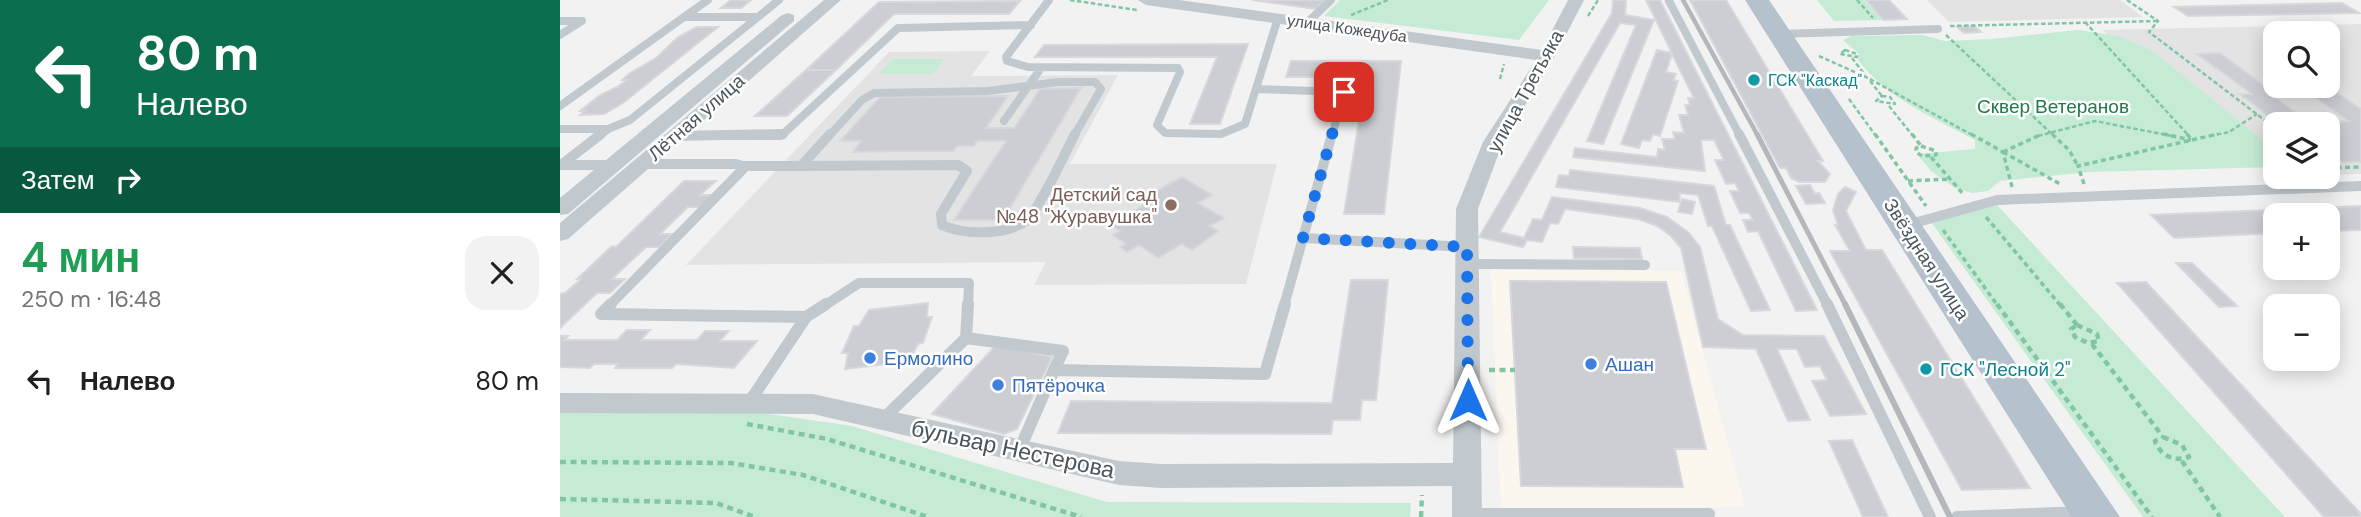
<!DOCTYPE html>
<html lang="ru">
<meta charset="utf-8">
<style>
:root{--surface:#fff;--page:#f2f2f2;--text:#202124;--muted:#757577}
body{margin:0;font-family:"DM Sans",sans-serif;background:var(--page);color:var(--text);height:100vh;display:flex;flex-direction:column;font-size:26px;white-space:nowrap}
*{box-sizing:border-box;margin:0}
p{font-size:23px;color:var(--muted)}
.icon{flex:none;width:38px;height:38px;fill:none;stroke:currentColor;stroke-width:2;stroke-linecap:round;stroke-linejoin:round}
.map{position:relative;flex:1;overflow:hidden}
.panel{display:flex;flex-direction:column;background:var(--surface);width:560px}
.panel>*{flex:none}
.hud{background:#0b6e4f;color:#fff;overflow:hidden}
.buttons{position:absolute;left:1703px;top:21px;display:grid;gap:14px}
.buttons a{display:grid;place-items:center;width:77px;height:77px;border-radius:14px;background:var(--surface);box-shadow:0 4px 18px #0003;font-size:35px}
.pin{position:absolute;display:grid;place-items:center;width:60px;height:60px;color:#fff;margin:-30px;border-radius:14px;box-shadow:0 4px 10px #0006}
.me{position:absolute;width:77px;margin:-38px;rotate:0deg;stroke-linejoin:round;filter:drop-shadow(0 0 5px #0008)}
.turn{display:flex;align-items:center;gap:24px;height:147px;padding:0 21px;font-size:32px}
.turn .icon{width:91px;height:91px;stroke-width:2.5}
.turn b{display:block;font-size:49px;line-height:60px}
.then{display:flex;align-items:center;height:66px;padding:0 21px;background:#0003;gap:14px;font-size:26px}
.round{display:grid;place-items:center;flex:none;width:74px;height:74px;border-radius:21px;background:var(--page)}
.headline{display:flex;align-items:center;justify-content:space-between;height:119px;padding:0 21px}
h1{font-size:42px;font-weight:700;line-height:52px;color:#1e9e55}
ul{padding:0;list-style:none}
li{display:flex;align-items:center;gap:21px;height:98px;padding:0 21px}
li div{flex:1}
li b{display:block;font-size:26px}
li em{font-style:normal}
main{display:flex;flex:1;min-height:0}
.map>svg:first-child{display:block}
.commercial{fill:#fbf7ee}
.education{fill:#e4e3e3;fill-rule:evenodd}
.green{fill:#c6ebd4}
.building{fill:#ccced3;stroke:#d6d8dc;stroke-width:2;fill-rule:evenodd}
.lines{fill:none;stroke-linecap:round;stroke-linejoin:round}
.path-far2{stroke:#81c6a3;stroke-width:2.5;stroke-dasharray:4.5 2.5;stroke-linecap:butt}
.path-far1{stroke:#81c6a3;stroke-width:3.5;stroke-dasharray:5 3.5;stroke-linecap:butt}
.path{stroke:#81c6a3;stroke-width:4.5;stroke-dasharray:6 4.5;stroke-linecap:butt}
.service-far2{stroke:#c1c9ce;stroke-width:8}
.service-far1{stroke:#c1c9ce;stroke-width:10}
.service{stroke:#c1c9ce;stroke-width:12}
.minor{fill:#c1c9ce;fill-rule:evenodd}
.primary{fill:#b5c1cd;fill-rule:evenodd}
.rail-far2{stroke:#b4b7bb;stroke-width:4.5}
.rail-far1{stroke:#b4b7bb;stroke-width:5}
.rail{stroke:#b4b7bb;stroke-width:6}
.route{stroke:#1a73e8;stroke-width:12;stroke-dasharray:0 21.6}
.culture-dot{fill:#0f9aa8;stroke:#fff;stroke-width:2.5}
.education-dot{fill:#8d6e63;stroke:#fff;stroke-width:2.5}
.shop-dot{fill:#3f7fe0;stroke:#fff;stroke-width:2.5}
.labels{text-anchor:middle;stroke-width:5;stroke-linejoin:round;paint-order:stroke}
.far-street-label{font-size:16px;fill:#4b555d;stroke:#fff}
.far-culture-label{font-size:16px;fill:#0d838f;stroke:#fff;text-anchor:start}
.street-label{font-size:19px;fill:#4b555d;stroke:#fff}
.park-label{font-size:19px;fill:#22784c;stroke:#fff}
.education-label{font-size:19px;fill:#785e54;stroke:#fff;text-anchor:end}
.shop-label{font-size:19px;fill:#366cbe;stroke:#fff;text-anchor:start}
.culture-label{font-size:19px;fill:#0d838f;stroke:#fff;text-anchor:start}
.near-street-label{font-size:23px;fill:#4b555d;stroke:#fff}
</style>
<main>
<section class="panel">
<div class="hud">
<div class="turn"><svg class="icon" aria-label="left" viewBox="0 0 24 24"><path d="M17 20v-9H6M10 6l-5 5 5 5"/></svg><div><b>80 m</b>Налево</div></div>
<div class="then">Затем<svg class="icon" aria-label="right" viewBox="0 0 24 24"><path d="M7 20v-9h11M14 6l5 5-5 5"/></svg></div>
</div>
<div class="headline"><div><h1>4 мин</h1><p>250 m · 16:48</p></div><a class="round"><svg class="icon" aria-label="close" viewBox="0 0 24 24"><path d="M6 6l12 12M18 6L6 18"/></svg></a></div>
<ul>
<li><svg class="icon" aria-label="left" viewBox="0 0 24 24"><path d="M17 20v-9H6M10 6l-5 5 5 5"/></svg><div><b>Налево</b></div><em>80 m</em></li>
</ul>
</section>
<div class="map">
<svg width="1801" height="517" viewBox="0 0 1801 517">
<rect width="100%" height="100%" fill="#f3f2f2"/>
<path class="commercial" d="M931 269 1121 271 1185 507 941 509Z"/>
<path class="education" d="M1367 0H1560L1583 17 1389 22Z
M1801 24V174L1768 175V124H1715V170L1542 30ZM1715 33H1768V86H1715Z
M430 51 411 76 558 75 510 164H717L686 284 474 285 486 262 126 265 329 52Z"/>
<path class="green" d="M780 0H989L959 40 764 16Z
M1257 0H1304L1322 20 1274 21Z
M1518 30 1559 36 1591 50 1715 150V167L1530 172 1440 181 1428 191 1412 193 1395 188 1371 171 1357 154 1415 149V140C1372 117 1328 99 1298 60L1299 54 1283 40 1291 36 1362 35 1385 41 1432 39Z
M333 59H385L373 74H319Z
M1437 205 1725 517H1583L1371 222Z
M0 410 188 411 292 426 547 502 851 503 850 517H0Z"/>
<path class="building" d="M171 0H191L181 8H161Z
M692 0H765L756 9Z
M1053 0H1066L1065 15 1094 20 1043 144 1027 141 1076 25 1060 23 940 232 964 238 973 219 982 220 992 197 1080 208 1107 217 1129 233 1140 247 1158 319 1183 335 1264 336 1306 414 1270 416 1252 381 1267 380 1260 366 1245 367 1237 349H1217L1250 420 1228 421 1196 349 1143 347 1121 248 1111 236 1097 226 1078 219 1005 209 998 224 990 223 982 242 967 240 963 247 919 237 1052 13Z
M1086 0H1100L1257 310 1236 311 1198 231 1188 232 1183 220H1193L1189 213H1180L1170 191H1179L1175 183 1166 184 1155 160H1164L1154 140H1141L1145 171 1013 157 1015 148 1097 157 1098 149 1105 150 1102 139H1115L1113 132 1124 133 1119 115H1128L1125 105H1130L1128 98H1134L1112 54 1106 72 1116 74 1113 80 1118 81 1100 136 1093 134 1090 141 1082 140 1079 148 1061 144 1097 50 1112 53Z
M1130 0H1166L1263 161H1258L1270 174 1265 182H1239L1231 178 1226 168H1220Z
M1306 0H1329L1347 19 1323 20Z
M460 1 449 14H334L276 70H246L319 2Z
M1782 3 1799 13 1628 16 1614 7Z
M1414 26 1421 32 1404 33 1397 27Z
M137 27H158L63 103 44 114 20 115 25 111H20L40 95 57 87 67 80H62L70 73 96 58 118 37Z
M688 44 660 124H630L657 57H475L484 45Z
M1660 53 1703 85 1767 86 1801 109V162H1782L1768 151V124L1717 123 1680 94H1692L1637 54ZM1752 95 1789 121 1748 122 1713 96Z
M731 61H841L824 214H784L806 77H726Z
M246 70H276L227 116H195Z
M521 88 443 220H394L446 141H417L414 146H397L393 151H343L293 152 301 141H280L320 97 448 96 426 128H454L480 89Z
M1010 170 1154 186 1166 225H1170L1210 310 1191 311 1152 226H1148L1138 195 1120 193 1119 202 996 187 999 175 1009 176Z
M622 177 652 195 638 203 664 218 650 226 658 231 632 250 622 244 598 258 579 245 567 252 560 247 566 244 553 235 560 231 551 225 587 203 581 199Z
M124 181H156L140 195H152L140 207H128L100 234H112L99 247H86L52 279H65L50 293H37L0 328V294L5 293 21 279H17L52 246 56 247Z
M1250 185 1255 194 1259 193 1265 203 1246 204 1236 186Z
M1285 187 1296 192 1286 211 1306 250H1322L1470 488 1402 490 1270 251H1290L1275 225H1278L1273 210 1278 194Z
M1122 199 1135 202 1132 214 1118 212Z
M1801 206V230L1768 231V215H1715V233L1614 238 1591 215Z
M1013 247 1080 248 1082 259 1014 258Z
M1616 263H1632L1677 306 1659 307Z
M791 280H828L816 400H802L800 420H773L771 434 498 433 511 401 772 403Z
M950 281 1106 282 1146 449H1115L1123 487 961 486Z
M1586 282 1801 514V517H1764L1557 283Z
M368 303 367 317H372L363 343 358 344 349 361 285 369 288 353H282L294 326H299L309 310Z
M67 330H90L81 340H137L145 331H169L160 341H197L174 368 116 364 112 368H55L58 364H34L30 368 0 367V336H8L4 340H57Z
M436 345 492 357 457 429 444 434 372 414Z
M1292 440 1328 517H1303L1269 441Z"/>
<g class="lines">
<path class="path-far2" d="M510 0 577 10
M1297 0 1313 18
M1567 0 1598 21 1589 32 1715 128
M791 15 828 0
M1028 16 1038 0
M1525 22 1629 136
M1390 26 1598 21
M1386 35 1494 136
M1285 50 1297 54V57L1280 54Z
M1259 56 1308 78 1414 136
M1292 58 1305 75
M940 79 944 64
M1310 81 1322 96
M1322 96 1330 97 1335 104 1316 101Z
M1289 99 1316 136
M1329 106 1353 136
M1478 136 1535 121 1612 136
M1650 136 1669 132 1697 114"/>
<path class="path-far1" d="M1315 134 1366 206
M1352 134 1361 146
M1411 134 1443 152 1452 187
M1492 134 1509 150 1518 166
M1603 134 1631 140
M1627 134 1632 140
M1361 146 1376 151V155L1362 156 1356 152V148Z
M1443 152 1482 134
M1443 152 1500 184
M1371 157 1404 195
M1768 168 1801 167
M1348 181 1390 179
M1524 184 1518 166 1658 134
M1426 217 1501 306
M1383 230 1438 306"/>
<path class="path" d="M1437 304 1592 517
M1500 304 1517 325
M1517 325 1537 334 1539 341 1528 343 1515 337 1511 329Z
M1532 344 1603 437
M929 370H955
M187 424 267 439 521 517
M1603 437 1622 445 1629 457C1613 462 1601 456 1595 441Z
M1622 461 1660 517
M0 462 171 463 243 475 368 517
M0 499 156 503 195 517
M861 517 862 495"/>
<path class="service-far2" d="M148 0 124 17H198L219 0
M489 0 446 57 447 61 468 67 618 68 620 72 597 125 605 133 661 134 685 124 718 18
M1109 1 1180 136
M0 21H22L0 35
M748 22 771 0
M1219 34 1378 29
M696 89 784 92 772 136
M0 106 124 17
M444 121 481 68
M0 129H48L70 120 198 17
M39 136 48 129
M114 136H221L338 28 471 25
M269 136 302 100 314 93 428 91 498 82H535L541 89 514 136"/>
<path class="service-far1" d="M270 134 241 166 398 165 407 171 381 214 382 225C403 235 447 236 467 220 480 208 505 153 515 134
M1179 134 1268 306
M114 136 223 134
M0 165H52
M1 165 41 134
M184 166H241
M1347 225 1437 200 1801 186
M743 238 907 247
M907 264 1085 265
M49 306 185 167 176 164H81
M264 306 299 283H409L408 306
M724 306 772 134"/>
<path class="service" d="M51 304 41 314 246 317 266 304
M408 304 406 338 503 351 494 370 705 374 725 304
M1267 304 1370 517
M188 404 246 317
M322 420 406 338
M459 451 494 370
M910 514H1149
M1397 517 1523 512"/>
<path class="minor" d="M264 0H281L8 239 0 241V223Z
M578 0H619L982 50 1008 0H1024L995 56 943 142 918 209 922 517H892V486L601 488 559 485 253 414 0 413V393L253 394 559 461 601 464 893 463 896 209 923 142 976 60 586 5Z
M228 13 234 15V21L8 214 0 215V198L222 15Z"/>
<path class="primary" d="M1185 0H1209L1560 517H1512Z"/>
<path class="rail-far2" d="M1123 0 1198 136"/>
<path class="rail-far1" d="M1197 134 1286 306"/>
<path class="rail" d="M1285 304 1390 517"/>
</g>
<g class="lines">
<path class="route" d="M784 92 743 238 907 247 908 400"/>
</g>
<g class="culture-dot">
<circle cx="1194" cy="80" r="7"/>
<circle cx="1366" cy="369" r="7"/>
</g>
<circle class="education-dot" cx="611" cy="205" r="7"/>
<g class="shop-dot">
<circle cx="310" cy="358" r="7"/>
<circle cx="1031" cy="364" r="7"/>
<circle cx="438" cy="385" r="7"/>
</g>
<g class="labels">
<g class="far-street-label">
<text transform="translate(787 28) rotate(8)" y="6">улица Кожедуба</text>
</g>
<g class="far-culture-label">
<text x="1208" y="86">ГСК "Каскад"</text>
</g>
<g class="street-label">
<text transform="translate(965 91) rotate(-61)" y="7">улица Третьяка</text>
<text transform="translate(136 117) rotate(-41)" y="7">Лётная улица</text>
<text transform="translate(1367 259) rotate(57)" y="7">Звёздная улица</text>
</g>
<g class="park-label">
<text x="1493" y="113">Сквер Ветеранов</text>
</g>
<g class="education-label">
<text x="597" y="201">Детский сад<tspan x="597" dy="22">№48 "Журавушка"</tspan></text>
</g>
<g class="shop-label">
<text x="324" y="365">Ермолино</text>
<text x="1045" y="371">Ашан</text>
<text x="452" y="392">Пятёрочка</text>
</g>
<g class="culture-label">
<text x="1380" y="376">ГСК "Лесной 2"</text>
</g>
<g class="near-street-label">
<text transform="translate(453 449) rotate(12)" y="8">бульвар Нестерова</text>
</g>
</g>
</svg>
<div class="buttons">
<a><svg class="icon" aria-label="search" viewBox="0 0 24 24"><circle cx="10" cy="10" r="6"/><path d="M15 15l6 6"/></svg></a>
<a><svg class="icon" aria-label="layers" viewBox="0 0 24 24"><path d="M12 4l9 5-9 5-9-5zM3 14l9 5 9-5"/></svg></a>
<a>+</a>
<a>−</a>
</div>
<div class="pin" style="left:784px;top:92px;background:#d93025"><svg class="icon" aria-label="arrive" viewBox="0 0 24 24"><path d="M6 21V4h12l-3 4 3 4H6"/></svg></div>
<svg class="me" style="left:908px;top:400px" viewBox="-20 -20 40 40"><path d="M0-17L14 15 0 8-14 15z" fill="#1a73e8" stroke="#fff" stroke-width="4"/></svg>
</div>
</main>
